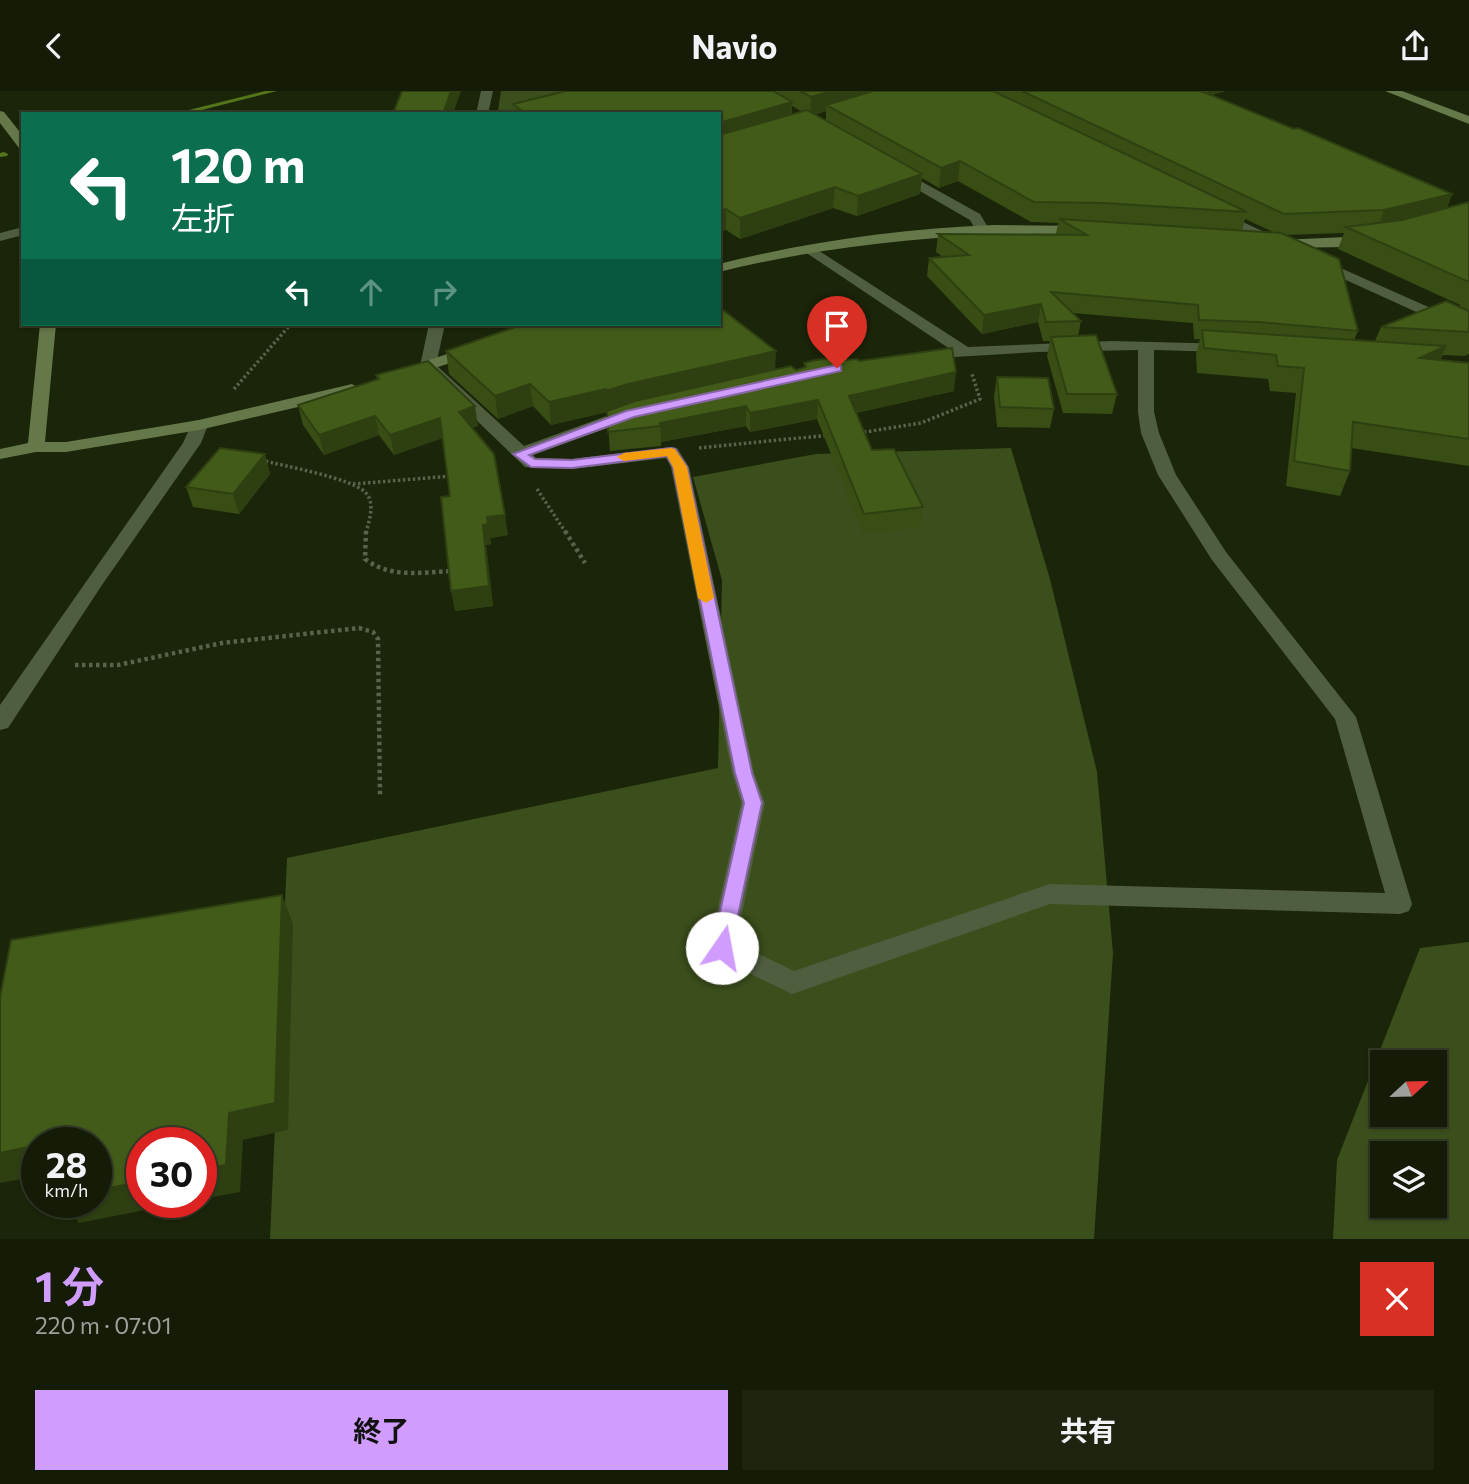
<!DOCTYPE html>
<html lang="ja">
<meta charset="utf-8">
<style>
:root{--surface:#141c07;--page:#1d2511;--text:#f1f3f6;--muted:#9da19b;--line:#333a28;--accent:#d09dfe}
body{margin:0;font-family:Commissioner,"Noto Sans JP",sans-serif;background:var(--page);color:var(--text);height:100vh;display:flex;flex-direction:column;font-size:26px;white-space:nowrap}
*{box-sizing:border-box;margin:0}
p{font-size:23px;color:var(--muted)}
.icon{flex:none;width:38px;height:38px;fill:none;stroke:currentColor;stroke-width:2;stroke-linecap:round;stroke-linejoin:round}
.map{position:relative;height:1148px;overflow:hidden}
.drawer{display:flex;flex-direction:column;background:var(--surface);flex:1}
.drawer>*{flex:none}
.banner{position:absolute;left:21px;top:21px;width:700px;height:214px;border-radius:0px;box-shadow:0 2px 5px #0004,0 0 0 2px var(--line);background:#0b6e4f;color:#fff;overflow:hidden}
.needle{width:46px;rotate:68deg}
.controls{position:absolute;left:1370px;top:959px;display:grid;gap:14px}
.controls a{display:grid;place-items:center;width:77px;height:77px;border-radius:0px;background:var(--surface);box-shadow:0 2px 5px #0004,0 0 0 2px var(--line);font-size:35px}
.speed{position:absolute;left:21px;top:1036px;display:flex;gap:14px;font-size:35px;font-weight:700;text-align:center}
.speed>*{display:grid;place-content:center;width:91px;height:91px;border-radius:50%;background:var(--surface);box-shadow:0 2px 5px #0004,0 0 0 2px var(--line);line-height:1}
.speed small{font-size:18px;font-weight:400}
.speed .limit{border:10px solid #d22;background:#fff;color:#111}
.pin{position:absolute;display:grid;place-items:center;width:60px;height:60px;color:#fff;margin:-72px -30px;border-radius:50% 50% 50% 0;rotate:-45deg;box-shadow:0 0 7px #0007}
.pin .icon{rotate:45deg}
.me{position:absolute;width:77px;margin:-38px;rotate:12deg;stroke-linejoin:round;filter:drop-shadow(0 0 5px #0008)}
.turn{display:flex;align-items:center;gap:24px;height:147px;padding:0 35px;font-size:32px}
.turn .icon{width:91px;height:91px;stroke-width:2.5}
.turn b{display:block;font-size:49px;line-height:60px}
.lanes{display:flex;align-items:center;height:66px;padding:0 35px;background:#0003;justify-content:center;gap:35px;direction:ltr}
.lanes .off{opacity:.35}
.round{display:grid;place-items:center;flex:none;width:74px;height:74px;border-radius:0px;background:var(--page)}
.summary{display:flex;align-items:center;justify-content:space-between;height:119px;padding:0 35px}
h1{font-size:42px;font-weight:700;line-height:52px;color:var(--accent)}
.action{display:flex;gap:14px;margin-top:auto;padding:14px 35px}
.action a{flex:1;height:80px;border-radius:0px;background:var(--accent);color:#111;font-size:28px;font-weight:700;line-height:80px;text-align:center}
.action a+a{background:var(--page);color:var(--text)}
header{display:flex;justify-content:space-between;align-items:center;height:91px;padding:0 35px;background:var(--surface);font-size:32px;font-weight:700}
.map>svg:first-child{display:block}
.green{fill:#3b4f1c;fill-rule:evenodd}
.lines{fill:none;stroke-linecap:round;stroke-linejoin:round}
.stream{fill:#55751b;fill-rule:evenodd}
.path-far1{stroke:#59624a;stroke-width:3.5;stroke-dasharray:2.5 2.5;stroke-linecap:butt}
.path{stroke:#59624a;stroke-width:4.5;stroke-dasharray:3.5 3.5;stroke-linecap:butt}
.street{fill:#505e40;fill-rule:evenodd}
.secondary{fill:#647849;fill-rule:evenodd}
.wall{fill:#394e15;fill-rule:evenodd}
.shaded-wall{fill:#2e4011}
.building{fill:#425b18;stroke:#2e4011;stroke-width:2}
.route{fill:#d09dfe;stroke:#8766a5;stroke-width:2}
.slow{fill:#f59e0b}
</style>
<header><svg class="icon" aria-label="back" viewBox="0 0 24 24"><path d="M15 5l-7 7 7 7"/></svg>Navio<svg class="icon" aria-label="share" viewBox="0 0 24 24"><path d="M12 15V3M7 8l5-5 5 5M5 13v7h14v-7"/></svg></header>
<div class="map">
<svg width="1469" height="1148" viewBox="0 0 1469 1148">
<rect width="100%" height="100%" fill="#1b2509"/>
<path class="green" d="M501 0H594L511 21 498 20Z
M1011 357 1050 488 1097 681 1113 862 1094 1148H270L287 767 718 677 722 489 693 386 816 363Z
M1469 851V1148H1333L1337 1069 1420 857ZM1382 971H1435V1024H1382ZM1382 1062H1435V1115H1382Z"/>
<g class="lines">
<path class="stream" d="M265 0H277L186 23H173Z
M4 61 8 63 7 65 0 66V62Z"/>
<path class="path-far1" d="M234 298 291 233
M859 342 921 332 980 308 972 283
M699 357 830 344
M261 369C283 375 351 387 365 401 376 412 369 429 366 442
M353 393 452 385
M537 398 566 442"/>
<path class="path" d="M366 440 365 468C391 488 423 481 454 480
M565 440 585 472
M75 574H118L222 552 359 537 373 541 378 548 380 705"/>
<path class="street" d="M481 0H493L488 23H476Z
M897 77 980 123 989 138 987 141H977L970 129 892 84 890 81Z
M1217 119 1284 150 1286 153 1284 156H1274L1212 126V120Z
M23 136V144L0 150V142Z
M810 154 968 256 1112 250 1231 253 1233 256 1231 259 1225 261 1154 259V321L1159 342 1176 384 1226 461 1356 626 1412 813 1409 820 1400 823 1050 813 792 903 713 865 709 857 741 712 732 682 671 376 666 367 572 378 525 376 420 275 429 233H445L436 274 524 355 626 318 632 317 640 322 638 326 533 364 536 367 572 368 671 356 677 357 689 376 754 682 765 712 736 852 794 880 1050 793 1385 802 1335 628 1212 469 1158 384 1141 342 1138 321V259L1037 261 919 268 917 265 919 262 950 258 805 161V155Z
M1318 167 1469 234V245L1313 174 1311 171 1313 168Z
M199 329 208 334 201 352 102 494 8 637 0 639V614L183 352 193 330Z"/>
<path class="secondary" d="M1385 0H1402L1469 25V33Z
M0 20 4 21 23 45V58L19 57 0 32Z
M994 134 1086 135 1093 139 1086 143C961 141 841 151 719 181V173C810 150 900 138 994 134Z
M1369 145 1374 146V152L1349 156 1279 157 1272 153 1279 149Z
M40 233H56L45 351H66L199 329 352 293 360 298 358 302 199 339 66 361H36L0 368V358L28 352Z
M472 255 478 257 480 260 478 263 407 286 399 281 401 278Z"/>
</g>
<path class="wall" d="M566 0H1225L1212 4 1452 103 1447 117 1469 111V263L1465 265 1443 264 1440 269 1469 272V375L1351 357 1350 380 1340 405 1286 395 1296 302 1270 300 1268 288 1197 282 1196 263 1200 248H1194L1193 232 1072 222 1081 230 1078 245 1117 303 1112 323 1063 322 1047 265 1050 250H1043L1038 231 982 243 927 185 929 167 943 166 936 161 938 143H1056L1058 132 1031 131 958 90 939 97 922 87 920 103 857 125 833 117 740 148 726 139 719 23H514L513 13ZM792 15 803 21 792 24ZM826 20V30L815 24ZM1245 128 1273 141 1242 139ZM1344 142 1338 158 1460 214V216L1381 236 1375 250 1354 249 1358 240 1285 144Z
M516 233H719L775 279H796L804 277V272L859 270 954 300 856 322 872 359 923 416 920 436 863 443 817 328 750 341 746 335 661 351V355L610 360 607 321 551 334 533 315 498 328 449 283 446 260 518 235Z
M376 284 478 335 472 337 508 444 490 447 491 453 486 454 493 515 455 520 450 405 442 347 394 364 379 344 324 364 303 334 298 314 377 289Z
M997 286 1054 318 1050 337 997 336 994 305Z
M265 363 270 383 239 423 193 416 186 396Z"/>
<path class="shaded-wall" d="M451 0H461L453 23H443Z
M831 0H895L826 14V20L810 25 811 6Z
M1208 0H1225L1207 6Z
M792 11 791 30 719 51V32Z
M960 70 958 90 939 97 941 77Z
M922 83 920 103 857 125 858 105Z
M835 96 833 117 740 148V127Z
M1452 103 1444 123 1377 140 1384 119Z
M726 118V139L719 141V120Z
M1041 213 1038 231 982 243 984 224Z
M1446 255 1436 279 1420 267Z
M776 260 775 282 551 334 549 311Z
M956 281 954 300 847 324 849 305Z
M530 293 533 315 498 328 495 305Z
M818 309 817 328 750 341V322Z
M475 315 478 335 462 341 459 321Z
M746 315V335L661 351 660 332Z
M375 325 379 344 324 364 319 344Z
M440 327 443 347 394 364 390 344Z
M265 363 270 383 239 423 233 403Z
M505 424 508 444 490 447 491 453 486 454 493 515 455 520 451 500 483 434 487 426Z
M282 804 293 833 288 1039 243 1049 240 1101 201 1108V1079Z
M69 1048 71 1052H50Z
M37 1054V1085L0 1092V1062Z
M142 1091V1111H186L79 1132 63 1111H96V1099Z"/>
<path class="building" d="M402 0H451L443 23H393Z
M566 0H773L792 11 719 32V23H526L513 13Z
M800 0H831L811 6Z
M873 0H993L1247 121 1104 112 1034 111 960 70 941 77 826 14Z
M1022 0H1201L1294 38 1298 37 1452 103 1384 119 1284 123Z
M807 19 922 83 858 105 835 96 740 127 726 118 719 120V44Z
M1469 111V191L1346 136 1402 129Z
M1059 128 1281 142 1339 168 1358 240 1258 231 1199 229 1198 214 1051 201 1081 230 1046 231 1041 213 984 224 929 167 969 164 938 143 1087 144Z
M1446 210 1469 220V241L1381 236Z
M719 216 776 260 628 293 606 300V298L549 311 530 293 495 305 446 260 524 233H719Z
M1202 239 1446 255 1420 267 1469 272V348L1353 331 1350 380 1294 370 1304 277 1278 275 1276 264 1204 257Z
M1096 244 1117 303H1067L1051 246Z
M952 257 956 281 849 305 872 359 894 358 923 416 864 423 818 309 750 322 746 315 660 332V335L608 341 607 320 635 310 791 275 796 279 806 276 804 272 816 269 833 267 834 270 857 268 859 270Z
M428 270 475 315 459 321 494 363 505 424 487 426 488 433 483 434 489 495 451 500 441 406 450 405 440 327 390 344 375 325 319 344 298 314 379 288 376 284Z
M997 286 1048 287 1054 318 1000 316Z
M220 357 265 363 233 403 186 396Z
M282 804 275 1012 229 1022 226 1074 201 1079V1052H142V1091L96 1099V1052H68L69 1048 50 1052H37V1054L0 1062V906L11 849Z"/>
<path class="route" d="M837 274 841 275V280L634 326 529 364 535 368 572 369 671 357 675 358 687 376 752 682 762 712 731 857 729 862 722 865 715 862 712 857 744 712 735 682 673 376 667 365 572 377 531 376 513 363 626 320Z"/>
<path class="slow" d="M671 357 675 358 687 376 714 507 706 512 698 507 673 376 667 365 624 370 617 366 624 362Z"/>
</svg>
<div class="controls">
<a><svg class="needle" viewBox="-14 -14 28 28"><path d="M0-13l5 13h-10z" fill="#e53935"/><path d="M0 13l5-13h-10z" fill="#9da19b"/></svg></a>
<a><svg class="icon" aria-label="layers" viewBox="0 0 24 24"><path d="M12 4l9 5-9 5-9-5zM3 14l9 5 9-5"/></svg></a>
</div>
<div class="speed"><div>28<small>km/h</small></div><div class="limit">30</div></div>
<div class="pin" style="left:837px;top:277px;background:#d93025"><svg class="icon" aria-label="arrive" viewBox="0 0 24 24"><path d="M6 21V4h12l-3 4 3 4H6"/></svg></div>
<svg class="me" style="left:722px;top:857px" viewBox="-20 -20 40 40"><circle r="19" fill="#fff"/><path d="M0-13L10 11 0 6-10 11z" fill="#d09dfe"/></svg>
<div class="banner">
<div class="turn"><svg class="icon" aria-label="left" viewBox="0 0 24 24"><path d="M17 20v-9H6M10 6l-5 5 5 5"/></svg><div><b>120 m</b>左折</div></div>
<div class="lanes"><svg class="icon" aria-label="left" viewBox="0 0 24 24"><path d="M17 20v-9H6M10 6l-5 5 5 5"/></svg><svg class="icon off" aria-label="ahead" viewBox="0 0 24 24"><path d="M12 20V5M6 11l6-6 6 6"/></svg><svg class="icon off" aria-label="right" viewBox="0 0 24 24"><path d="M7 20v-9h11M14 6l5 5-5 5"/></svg></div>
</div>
</div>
<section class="drawer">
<div class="summary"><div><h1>1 分</h1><p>220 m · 07:01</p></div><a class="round" style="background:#d93025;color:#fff"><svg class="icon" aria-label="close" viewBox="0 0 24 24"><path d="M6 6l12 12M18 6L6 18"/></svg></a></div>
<div class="action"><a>終了</a><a>共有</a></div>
</section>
